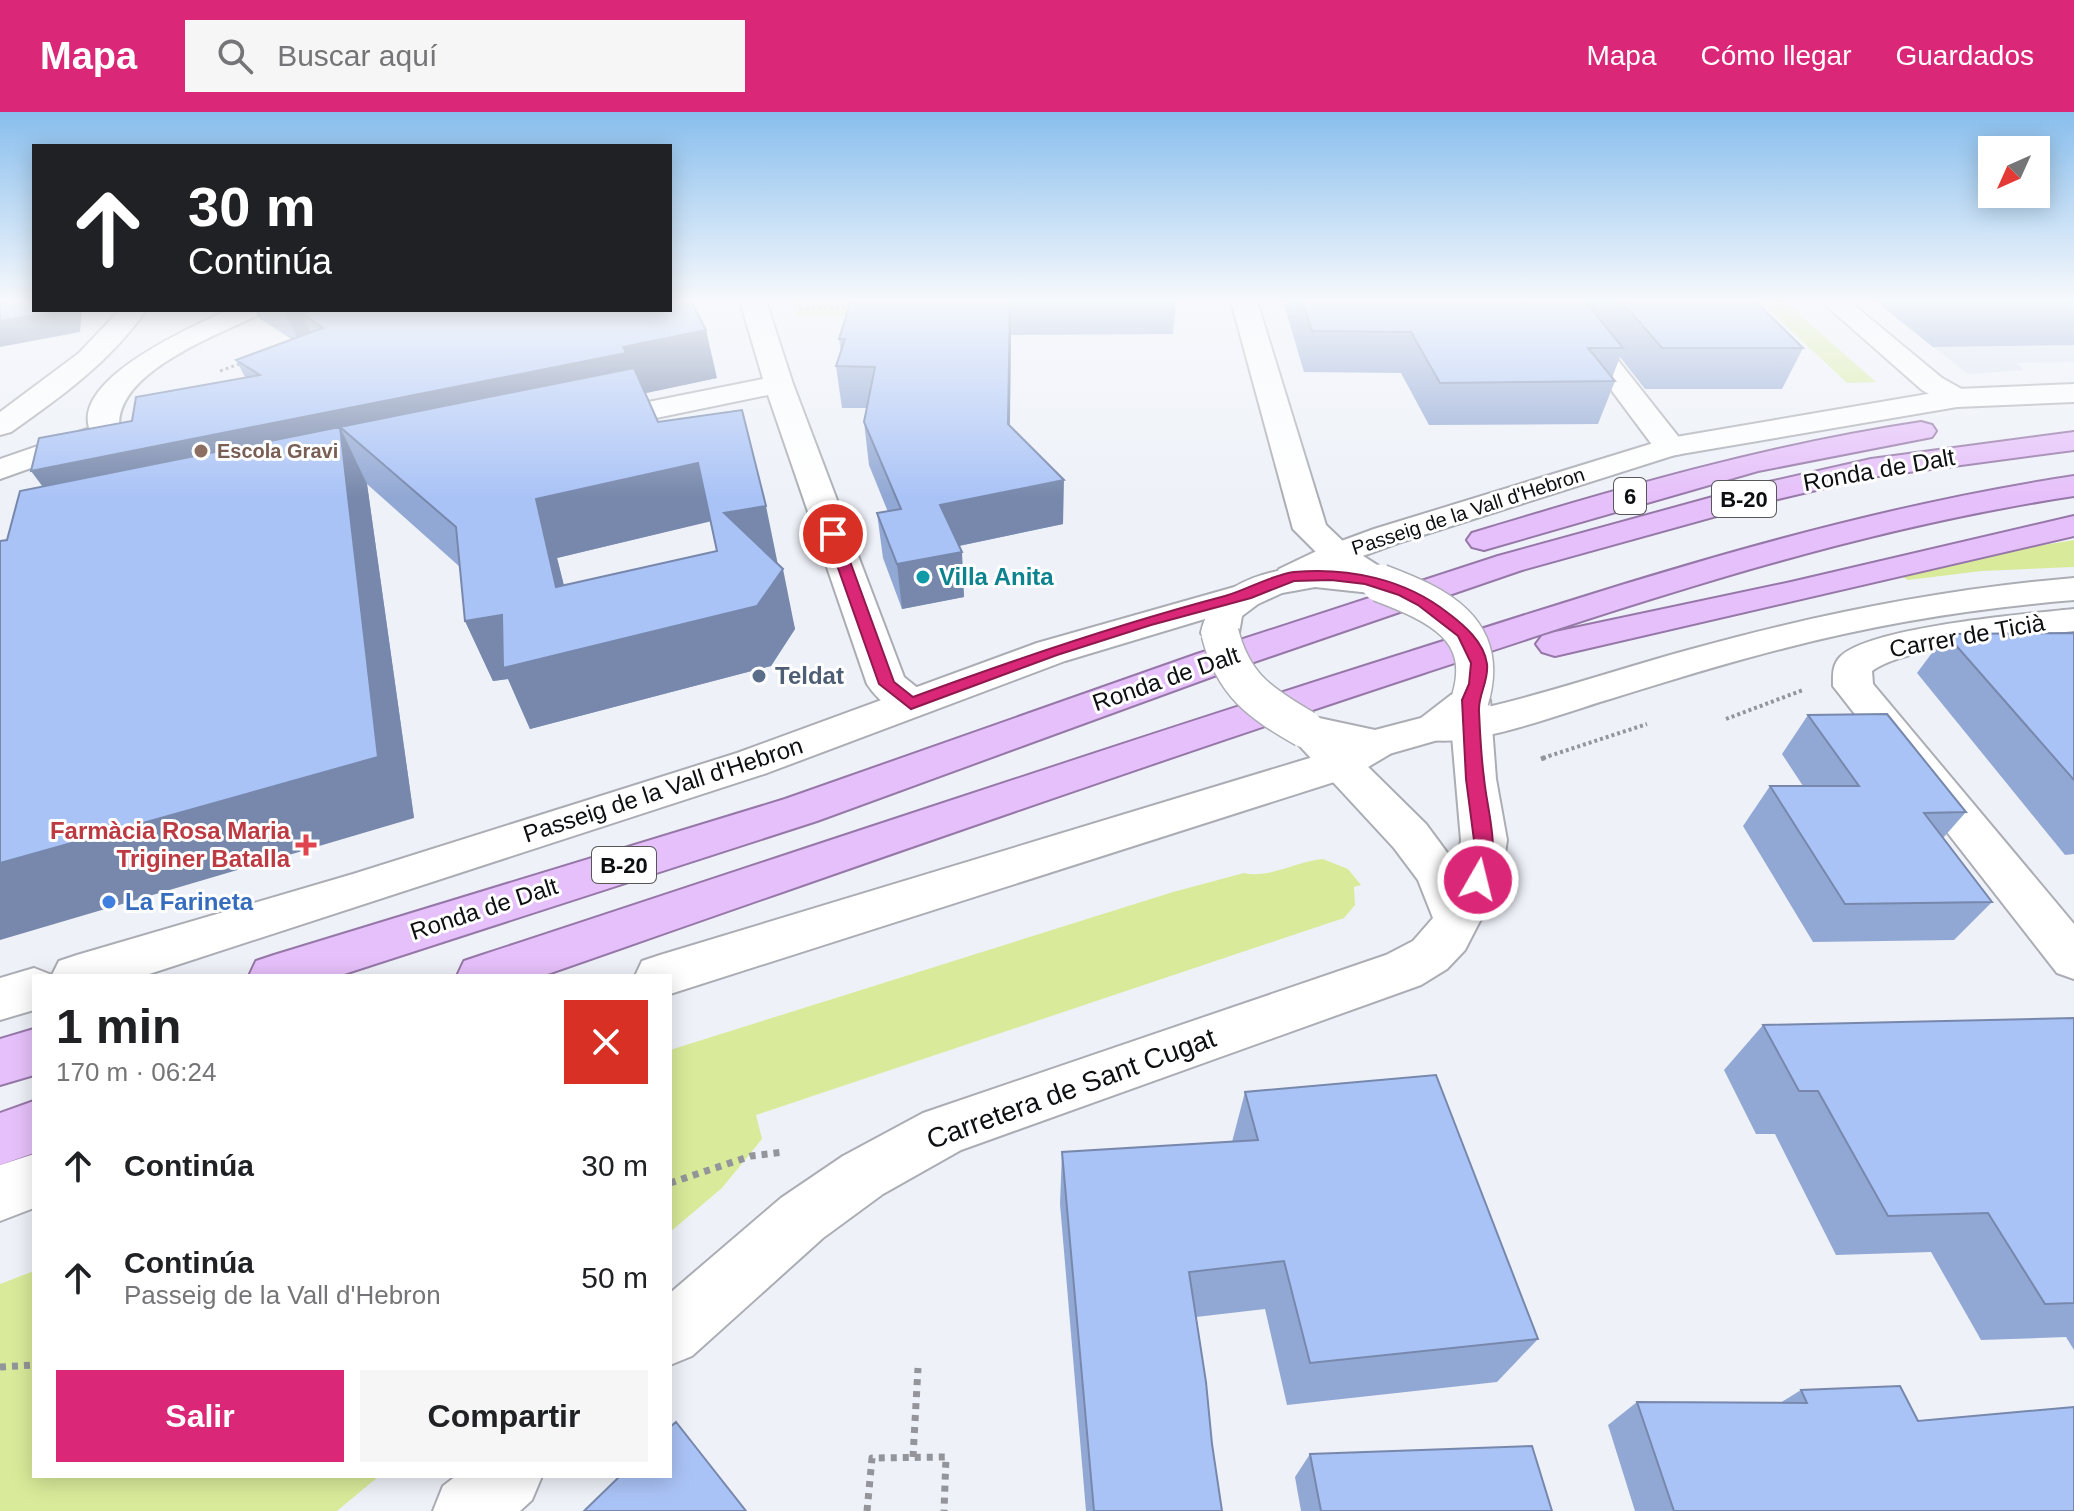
<!DOCTYPE html>
<html lang="es">
<meta charset="utf-8">
<style>
:root{--surface:#fff;--page:#f6f6f6;--text:#202124;--muted:#757577;--accent:#db2777}
body{margin:0;font-family:Arial,sans-serif;background:var(--page);color:var(--text);height:100vh;display:flex;flex-direction:column;font-size:30px;white-space:nowrap}
*{box-sizing:border-box;margin:0}
p{font-size:26px;color:var(--muted)}
.icon{flex:none;width:44px;height:44px;fill:none;stroke:currentColor;stroke-width:2;stroke-linecap:round;stroke-linejoin:round}
.map{position:relative;flex:1;overflow:hidden}
.details{position:absolute;left:32px;top:862px;width:640px;height:504px;display:flex;flex-direction:column;background:var(--surface);border-radius:0px;box-shadow:0 4px 20px #0003}
.details>*{flex:none}
.guide{position:absolute;left:32px;top:32px;width:640px;height:168px;border-radius:0px;box-shadow:0 4px 20px #0003;background:#202124;color:#fff;overflow:hidden}
.needle{width:52px;rotate:225deg}
.tools{position:absolute;left:1978px;top:24px;display:grid;gap:16px}
.tools a{display:grid;place-items:center;width:72px;height:72px;border-radius:0px;background:var(--surface);box-shadow:0 4px 20px #0003;font-size:40px}
.pin{position:absolute;display:grid;place-items:center;width:68px;height:68px;color:#fff;margin:-34px;border:4px solid #fff;border-radius:50%;box-shadow:0 2px 8px #0007}
.me{position:absolute;width:88px;margin:-44px;rotate:8deg;stroke-linejoin:round;filter:drop-shadow(0 0 6px #0008)}
.turn{display:flex;align-items:center;gap:28px;height:168px;padding:0 24px;font-size:36px}
.turn .icon{width:104px;height:104px;stroke-width:2.5}
.turn b{display:block;font-size:56px;line-height:68px}
.round{display:grid;place-items:center;flex:none;width:84px;height:84px;border-radius:0px;background:var(--page)}
.summary{display:flex;align-items:center;justify-content:space-between;height:136px;padding:0 24px}
h1{font-size:48px;font-weight:700;line-height:60px}
.button{display:flex;gap:16px;margin-top:auto;padding:16px 24px}
.button a{flex:1;height:92px;border-radius:0px;background:var(--accent);color:#fff;font-size:32px;font-weight:700;line-height:92px;text-align:center}
.button a+a{background:var(--page);color:var(--text)}
ul{padding:0;list-style:none}
li{display:flex;align-items:center;gap:24px;height:112px;padding:0 24px}
li div{flex:1}
li b{display:block;font-size:30px}
li em{font-style:normal}
header{display:flex;align-items:center;gap:48px;box-sizing:border-box;height:112px;padding:0 40px;background:var(--accent);color:#fff}
header strong{font-size:38px}
nav{display:flex;gap:44px;margin-inline-start:auto;font-size:28px}
.search{width:560px;height:72px;background:var(--page);display:flex;align-items:center;gap:20px;box-sizing:border-box;padding:0 28px;border-radius:0px;color:var(--muted);font-size:30px}
.map>svg:first-child{display:block}
.built{fill:#dde4f0}
.green{fill:#d9eb9a}
.lines{fill:none;stroke-linecap:round;stroke-linejoin:round}
.minor-casing{stroke:#aaadb3;stroke-width:4}
.tertiary-casing{stroke:#aaadb3;stroke-width:4}
.secondary-casing{stroke:#aaadb3;stroke-width:4}
.trunk-casing{stroke:#9678a8;stroke-width:4}
.path-far3{stroke:#93959a;stroke-width:3;stroke-dasharray:3 3;stroke-linecap:butt}
.path-far2{stroke:#93959a;stroke-width:4;stroke-dasharray:3 3;stroke-linecap:butt}
.path-far1{stroke:#93959a;stroke-width:5;stroke-dasharray:4 4;stroke-linecap:butt}
.path{stroke:#93959a;stroke-width:7;stroke-dasharray:6 6;stroke-linecap:butt}
.minor{fill:#fff;fill-rule:evenodd}
.tertiary{fill:#fff;fill-rule:evenodd}
.secondary{fill:#fff;fill-rule:evenodd}
.trunk{fill:#e6c0fa;fill-rule:evenodd}
.secondary-bridge-casing{stroke:#aaadb3;stroke-width:40;stroke-linecap:butt}
.secondary-bridge{stroke:#fff;stroke-width:37}
.wall{fill:#92a8d4;fill-rule:evenodd}
.shaded-wall{fill:#7788ac}
.building{fill:#aac3f6;stroke:#7788ac;stroke-width:2;fill-rule:evenodd}
.route{fill:#db2777;stroke:#8e194d;stroke-width:2}
.education-dot{fill:#8d6e63;stroke:#fff;stroke-width:3}
.culture-dot{fill:#0f9aa8;stroke:#fff;stroke-width:3}
.service-dot{fill:#5c6f8a;stroke:#fff;stroke-width:3}
.health-dot{fill:#e0444e;stroke:#fff;stroke-width:3}
.shop-dot{fill:#3f7fe0;stroke:#fff;stroke-width:3}
.labels{text-anchor:middle;stroke-width:6;stroke-linejoin:round;paint-order:stroke}
.far-education-label{font-size:20px;font-weight:bold;fill:#785e54;stroke:#fff;text-anchor:start}
.far-street-label{font-size:20px;fill:#0e0f11;stroke:#fff}
.shield{fill:#fff;stroke:#565758;stroke-width:2}
.shield-label{font-size:22px;font-weight:bold;fill:#0e0f11}
.street-label{font-size:24px;fill:#0e0f11;stroke:#fff}
.culture-label{font-size:24px;font-weight:bold;fill:#0d838f;stroke:#fff;text-anchor:start}
.service-label{font-size:24px;font-weight:bold;fill:#4e5e75;stroke:#fff;text-anchor:start}
.health-label{font-size:24px;font-weight:bold;fill:#be3a42;stroke:#fff;text-anchor:end}
.shop-label{font-size:24px;font-weight:bold;fill:#366cbe;stroke:#fff;text-anchor:start}
.near-street-label{font-size:28px;fill:#0e0f11;stroke:#fff}
</style>
<header>
<strong>Mapa</strong>
<div class="search"><svg class="icon" aria-label="search" viewBox="0 0 24 24"><circle cx="10" cy="10" r="6"/><path d="M15 15l6 6"/></svg>Buscar aquí</div>
<nav><a>Mapa</a><a>Cómo llegar</a><a>Guardados</a></nav>
</header>
<div class="map">
<svg width="2074" height="1399" viewBox="0 0 2074 1399">
<rect width="100%" height="100%" fill="#eef1f8"/>
<path class="built" d="M1875 189H2074V250L2016 251 2024 258 1968 262Z"/>
<path class="green" d="M791 189H1001V205L798 204Z
M1760 189H1784L1876 270 1847 271Z
M2074 428V455L1982 459 1908 468 1903 465 2014 438Z
M1323 747 1348 757 1361 773 1354 775 1355 793 1344 806 756 1003 762 1027 722 1076 670 1120V938L1173 780 1244 761C1269 767 1297 749 1323 747Z
M34 1159V1364H379L337 1399H0V1172Z"/>
<g class="lines">
<defs>
<path id="minor" d="M740 189H766L793 272 904 565 925 582 931 591 925 600C901 607 881 593 867 572L768 283 593 319 582 316 578 310 582 304 593 301 763 267Z
M1231 189H1257L1326 413 1349 435 1393 463 1398 471 1393 479 1380 482 1367 479 1325 449 1293 417Z
M1545 189H1571L1681 328 1685 335 1681 342 1670 344 1659 342Z
M1821 189H1849L1942 266 1967 280 1971 286 1967 292 1957 295 1947 292 1922 278Z
M120 198H146C111 249 61 285 11 320L0 323V300L79 241Z
M228 198H262L258 203C216 224 109 262 120 320L116 326 105 329 94 326C57 272 194 214 228 198Z
M2074 497V519C2027 525 1907 533 1872 559L1873 572 2074 812V867L2057 861 1833 574C1833 564 1832 553 1840 545 1869 515 2027 502 2074 497Z"/>
<path id="tertiary" d="M2074 272V290L1957 295 1675 343 1398 431 1349 449 1305 473 1292 476 1279 473 1274 465 1279 457 1325 435 1374 417 1670 326 1957 277Z
M2074 466V488C1976 496 1881 511 1785 536 1726 551 1668 569 1610 587 1562 601 1467 639 1421 626L1415 616 1421 606C1444 599 1469 599 1492 594 1559 578 1625 555 1692 537 1818 502 1944 477 2074 466Z
M1245 472 1258 475 1263 483 1258 491 1065 549 767 661 143 864H34V898L0 908V866L34 856 52 863 59 849 77 843 353 762 737 641 1037 531Z
M1375 618 1390 622 1396 632 1390 642 1353 664 670 882V864H635L642 849 660 843 1323 642 1360 622Z
M34 1042V1096L0 1109V1053Z"/>
<path id="secondary" d="M90 316 101 319 105 325 101 331 0 367V347Z
M1331 454 1393 463 1398 471 1393 479 1380 482 1315 475 1282 481 1258 492 1242 504 1239 521 1233 529 1220 533 1207 529 1201 521C1212 465 1283 454 1331 454Z
M1470 575 1484 579 1490 588 1496 667 1507 728 1501 768 1465 838 1447 857 1421 873 961 1038 883 1082 823 1126 692 1244 670 1253V1181L781 1086 843 1044 923 1001 1386 843 1413 829 1433 806 1418 768 1394 736 1284 617 1291 607 1305 603 1375 618 1421 606 1456 579ZM1452 624 1461 728 1457 754 1426 712 1355 642 1375 646Z
M456 1364H542L532 1388 520 1399H433L443 1374Z"/>
<path id="trunk" d="M1921 310 1932 313 1936 319 1932 325 1758 359 1484 438 1472 435 1467 428 1472 421C1620 376 1768 333 1921 310Z
M2074 320V338L1871 365 1778 387 1522 458 1225 560 817 709 338 864H249L256 849 274 843 785 687 1197 542 1498 444 1760 372 1871 347Z
M2074 364V384C1845 419 1640 490 1421 562 1127 659 834 762 542 864H457L464 849 482 843C787 743 1090 641 1396 544 1620 473 1841 399 2074 364Z
M2074 404V424L1555 544 1542 540 1536 532 1542 524 1555 520 1791 470Z
M34 917V963L0 973V927Z
M34 989V1041L0 1053V1001Z"/>
</defs>
<use href="#minor" class="minor-casing"/>
<use href="#tertiary" class="tertiary-casing"/>
<use href="#secondary" class="secondary-casing"/>
<use href="#trunk" class="trunk-casing"/>
<path class="path-far3" d="M800 197 854 195
M220 259 245 250"/>
<path class="path-far2" d="M1726 607 1803 578
M1543 646 1647 612"/>
<path class="path-far1" d="M1541 647 1549 644"/>
<path class="path" d="M670 1071 751 1044 784 1040
M0 1255 34 1253
M913 1345 918 1256
M867 1399 872 1346 946 1345 944 1399"/>
<use href="#minor" class="minor"/>
<use href="#tertiary" class="tertiary"/>
<use href="#secondary" class="secondary"/>
<use href="#trunk" class="trunk"/>
<defs>
<path id="secondary-bridge" d="M1380 471C1438 493 1491 517 1470 588
M1220 521C1233 573 1260 591 1305 617"/>
</defs>
<use href="#secondary-bridge" class="secondary-bridge-casing"/>
<use href="#secondary-bridge" class="secondary-bridge"/>
</g>
<path class="wall" d="M851 189H1176L1173 222 1011 223 1010 314 1063 412 959 434 964 485 902 497 883 446 877 401 888 400 869 353 864 310 867 296H842L836 254 841 240 839 227Z
M1283 189H1755L1803 236 1782 277H1645L1620 245 1612 266 1615 269 1598 312 1429 313 1401 261 1304 260Z
M1875 189H2074V233L1933 235Z
M255 198H670L717 266 645 281 658 310 778 452 795 517 771 554 530 617 508 567 493 569 465 509 460 455 367 372 414 706 7 428 43 374 132 309 245 265 236 248 291 227 259 206ZM710 409 717 439 564 473 557 446Z
M2074 521V742L2065 743 1917 561 1946 522Z
M1808 603 1966 700 1943 726 1992 790 1954 828 1813 830 1743 714 1770 674H1803L1782 642Z
M2074 906V1238L2066 1225 1981 1228 1931 1140 1836 1143 1775 1022H1756L1724 958 1763 913Z
M1245 980 1538 1227 1497 1270 1287 1293 1265 1197 1196 1205 1212 1332 1222 1399H1086L1060 1092 1062 1040 1232 1030Z
M1801 1278 1918 1309 2074 1399H1635L1608 1313 1637 1290 1780 1291Z
M1310 1342 1552 1399H1301L1295 1365Z"/>
<path class="shaded-wall" d="M1011 189V223L1009 355 1008 312Z
M64 198H82L80 220 0 235V209Z
M284 198H400L323 216 302 202 315 229 301 234Z
M706 218 717 266 637 283 340 315 367 372 414 706 0 828V751L69 410 31 359Z
M698 351 712 409 557 446 579 535 556 475 536 387Z
M1064 368 1063 412 944 437 940 393Z
M766 394 778 453 724 401Z
M962 440 964 485 902 497 897 452Z
M783 457 795 517 771 554 530 617 508 567 493 569 465 509Z"/>
<path class="building" d="M0 189H34V198H64L0 209Z
M670 189H691L706 218 623 235 626 241 31 359 39 326 132 309 136 285 260 263 236 248 323 216 302 202 314 198H670Z
M851 189H1010L1008 312 1064 368 940 393 962 440 897 452 877 401 901 397 864 310 875 255 836 254 845 227H839Z
M1302 189H1585L1623 236H1588L1615 269 1440 271 1411 220 1312 219Z
M1621 189H1755L1803 236H1662Z
M634 256 658 310 742 298 766 394 724 401 783 457 757 494 503 556 502 503 465 509 456 415 340 315 378 645 0 751V429L7 428 20 379ZM698 351 717 439 556 475 536 387Z
M2074 521V668L1946 522Z
M1887 602 1966 700 1924 701 1992 790 1845 792 1770 674H1859L1808 603Z
M2074 906V1191L2045 1192 1988 1101 1888 1104 1818 979H1799L1763 913Z
M1436 963 1538 1227 1310 1251 1284 1149 1189 1160 1206 1270 1212 1332 1222 1399H1094L1062 1040 1258 1028 1245 980Z
M1900 1274 1918 1309 2074 1295V1399H1674L1637 1290 1807 1291 1801 1278Z
M676 1310 746 1399H584L620 1364H670V1315Z
M1532 1334 1552 1399H1321L1310 1342Z"/>
<linearGradient id="sky" x2="0" y2="1"><stop stop-color="#88beed"/><stop offset="0.49" stop-color="#f7f9fc"/><stop offset="1" stop-color="#f7f9fc" stop-opacity="0"/></linearGradient>
<rect width="2074" height="385" fill="url(#sky)"/>
<path class="route" d="M833 418 840 422 894 570 913 585C1016 547 1119 512 1225 484 1247 478 1271 463 1294 460 1348 455 1405 467 1448 501 1464 513 1484 530 1487 552 1489 569 1478 583 1479 599 1480 621 1481 644 1484 666 1487 699 1502 741 1485 773H1471L1468 768 1474 728 1466 667 1462 588 1469 572 1471 551 1458 524 1418 493 1399 483 1365 472 1331 468 1294 469 1251 486 1151 513 1057 543 911 597 879 572 826 422Z"/>
<circle class="education-dot" cx="201" cy="339" r="8"/>
<circle class="culture-dot" cx="923" cy="465" r="8"/>
<circle class="service-dot" cx="759" cy="564" r="8"/>
<path class="health-dot" d="M302 721h8v8h8v8h-8v8h-8v-8h-8v-8h8z"/>
<circle class="shop-dot" cx="109" cy="790" r="8"/>
<g class="labels">
<g class="far-education-label">
<text x="217" y="346">Escola Gravi</text>
</g>
<g class="far-street-label">
<text transform="translate(1468 399) rotate(-18)" y="7">Passeig de la Vall d'Hebron</text>
</g>
<g class="shield">
<rect x="1614" y="366" width="32" height="36" rx="6"/>
<rect x="1712" y="369" width="64" height="36" rx="6"/>
<rect x="592" y="735" width="64" height="36" rx="6"/>
</g>
<g class="shield-label">
<text x="1630" y="392">6</text>
<text x="1744" y="395">B-20</text>
<text x="624" y="761">B-20</text>
</g>
<g class="street-label">
<text transform="translate(1879 358) rotate(-10)" y="8">Ronda de Dalt</text>
<text transform="translate(1967 524) rotate(-10)" y="8">Carrer de Ticià</text>
<text transform="translate(1166 567) rotate(-19)" y="8">Ronda de Dalt</text>
<text transform="translate(663 678) rotate(-18)" y="8">Passeig de la Vall d'Hebron</text>
<text transform="translate(484 797) rotate(-18)" y="8">Ronda de Dalt</text>
</g>
<g class="culture-label">
<text x="939" y="473">Villa Anita</text>
</g>
<g class="service-label">
<text x="775" y="572">Teldat</text>
</g>
<g class="health-label">
<text x="290" y="727">Farmàcia Rosa Maria<tspan x="290" dy="28">Triginer Batalla</tspan></text>
</g>
<g class="shop-label">
<text x="125" y="798">La Farineta</text>
</g>
<g class="near-street-label">
<text transform="translate(1071 976) rotate(-20)" y="10">Carretera de Sant Cugat</text>
</g>
</g>
</svg>
<div class="tools">
<a><svg class="needle" viewBox="-14 -14 28 28"><path d="M0-13l5 13h-10z" fill="#e53935"/><path d="M0 13l5-13h-10z" fill="#757577"/></svg></a>
</div>
<div class="pin" style="left:833px;top:422px;background:#d93025"><svg class="icon" aria-label="arrive" viewBox="0 0 24 24"><path d="M6 21V4h12l-3 4 3 4H6"/></svg></div>
<svg class="me" style="left:1478px;top:768px" viewBox="-20 -20 40 40"><circle r="17" fill="#db2777" stroke="#fff" stroke-width="3"/><path d="M0-11L8 9 0 5-8 9z" fill="#fff"/></svg>
<div class="guide">
<div class="turn"><svg class="icon" aria-label="ahead" viewBox="0 0 24 24"><path d="M12 20V5M6 11l6-6 6 6"/></svg><div><b>30 m</b>Continúa</div></div>
</div>
<section class="details">
<div class="summary"><div><h1>1 min</h1><p>170 m · 06:24</p></div><a class="round" style="background:#d93025;color:#fff"><svg class="icon" aria-label="close" viewBox="0 0 24 24"><path d="M6 6l12 12M18 6L6 18"/></svg></a></div>
<ul>
<li><svg class="icon" aria-label="ahead" viewBox="0 0 24 24"><path d="M12 20V5M6 11l6-6 6 6"/></svg><div><b>Continúa</b></div><em>30 m</em></li>
<li><svg class="icon" aria-label="ahead" viewBox="0 0 24 24"><path d="M12 20V5M6 11l6-6 6 6"/></svg><div><b>Continúa</b><p>Passeig de la Vall d'Hebron</p></div><em>50 m</em></li>
</ul>
<div class="button"><a>Salir</a><a>Compartir</a></div>
</section>
</div>
